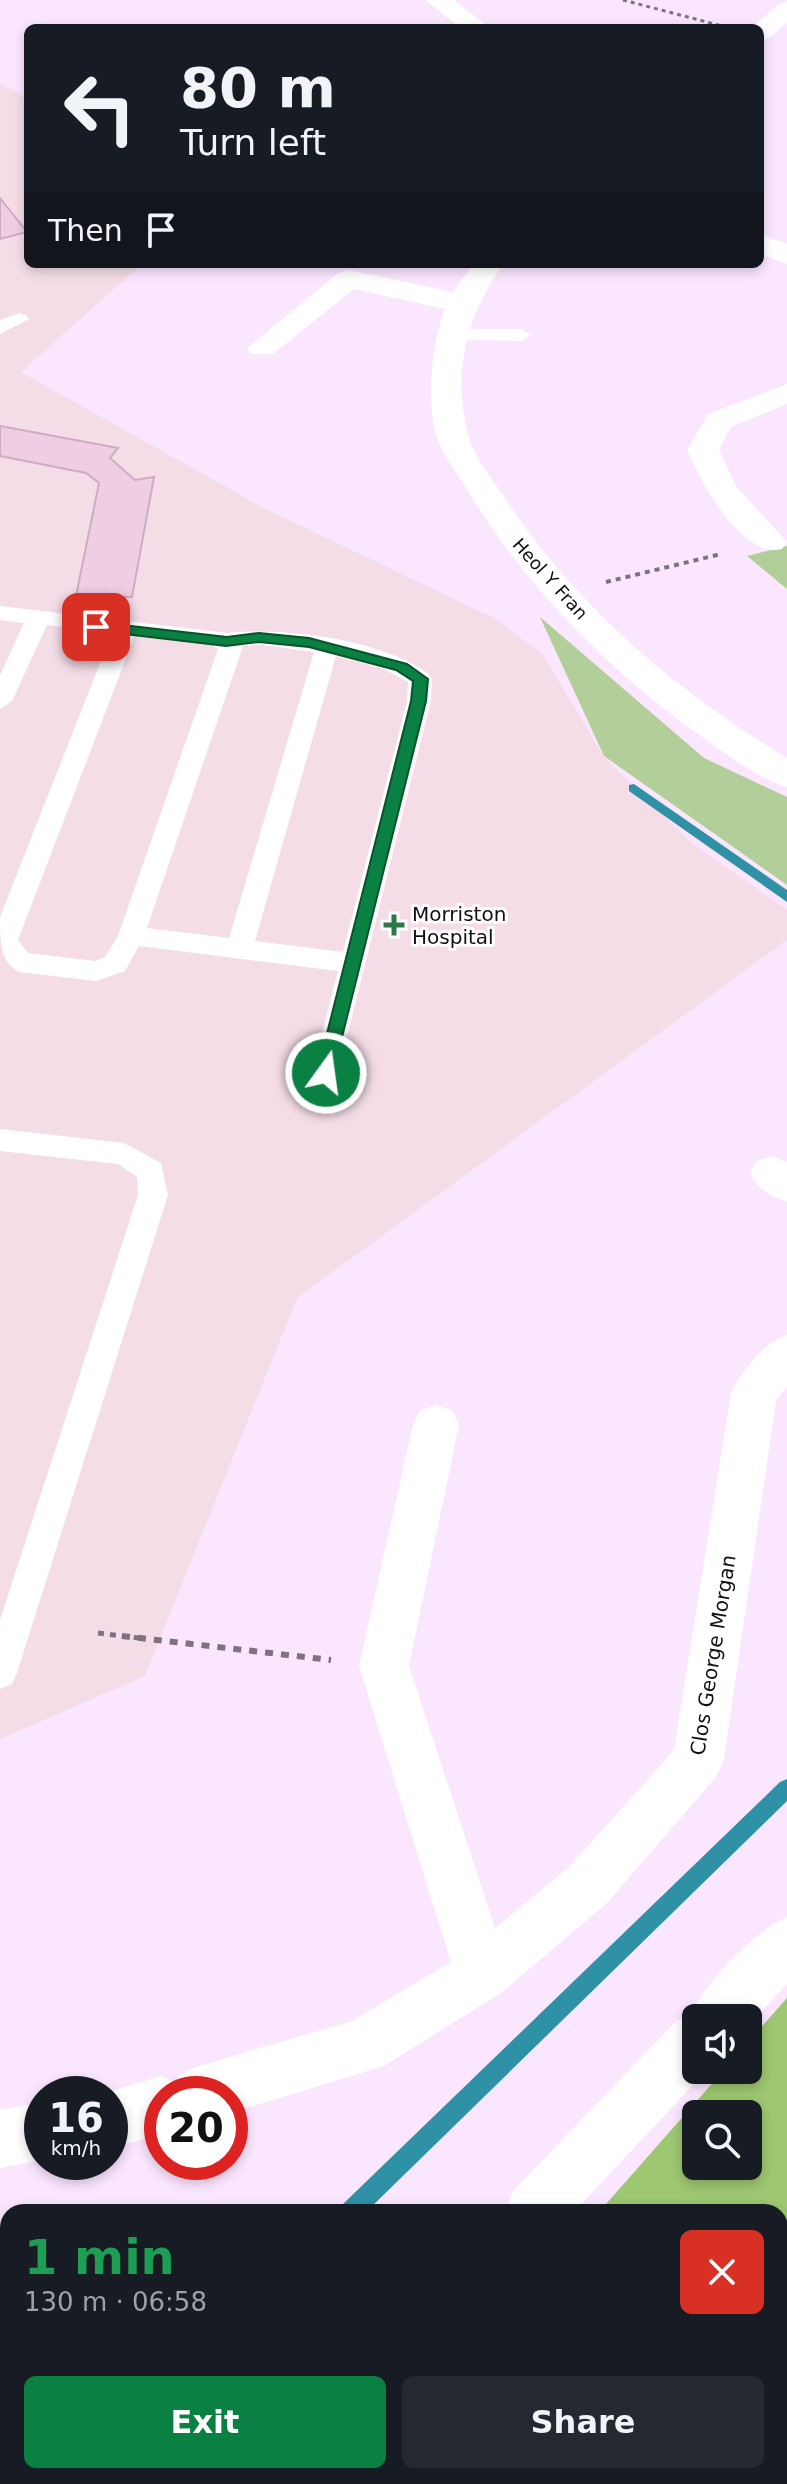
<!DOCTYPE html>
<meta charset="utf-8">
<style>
:root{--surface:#171b24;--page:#242831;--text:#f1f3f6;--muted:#9ea1a6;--accent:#0b8043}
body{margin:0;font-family:"DejaVu Sans",sans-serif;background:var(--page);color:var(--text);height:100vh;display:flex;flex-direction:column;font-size:30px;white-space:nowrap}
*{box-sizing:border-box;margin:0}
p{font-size:26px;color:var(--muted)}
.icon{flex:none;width:44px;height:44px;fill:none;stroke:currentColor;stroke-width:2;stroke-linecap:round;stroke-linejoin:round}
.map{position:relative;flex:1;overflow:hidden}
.side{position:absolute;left:0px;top:2204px;width:788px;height:280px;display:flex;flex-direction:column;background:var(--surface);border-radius:24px 24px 0 0;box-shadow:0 4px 12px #0003}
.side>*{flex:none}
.top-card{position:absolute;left:24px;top:24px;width:740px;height:244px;border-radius:12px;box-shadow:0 4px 12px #0003;background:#171b24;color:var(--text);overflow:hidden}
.controls{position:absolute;left:682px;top:2004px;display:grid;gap:16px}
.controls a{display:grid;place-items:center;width:80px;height:80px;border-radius:12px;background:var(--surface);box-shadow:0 4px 12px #0003;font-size:40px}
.speed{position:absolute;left:24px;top:2076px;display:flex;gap:16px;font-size:40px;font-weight:700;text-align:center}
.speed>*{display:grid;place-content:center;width:104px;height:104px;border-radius:50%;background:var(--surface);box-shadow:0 4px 12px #0003;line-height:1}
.speed small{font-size:20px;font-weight:400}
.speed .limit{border:12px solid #d22;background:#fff;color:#111}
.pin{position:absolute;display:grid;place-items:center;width:68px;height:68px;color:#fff;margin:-34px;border-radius:16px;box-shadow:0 4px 12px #0006}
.me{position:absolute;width:88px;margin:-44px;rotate:14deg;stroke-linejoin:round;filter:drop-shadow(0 0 6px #0008)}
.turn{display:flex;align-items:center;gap:28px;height:168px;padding:0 24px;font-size:36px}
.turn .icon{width:104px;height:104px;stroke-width:2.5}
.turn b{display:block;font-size:56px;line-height:68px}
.then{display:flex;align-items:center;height:76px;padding:0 24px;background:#0003;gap:16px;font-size:30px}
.round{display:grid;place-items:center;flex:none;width:84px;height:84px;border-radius:12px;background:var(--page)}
.summary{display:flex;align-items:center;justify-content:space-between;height:136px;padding:0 24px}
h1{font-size:48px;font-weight:600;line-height:60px;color:#1e9e55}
.button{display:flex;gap:16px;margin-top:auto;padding:16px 24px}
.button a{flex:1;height:92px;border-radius:12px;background:var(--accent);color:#fff;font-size:32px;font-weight:600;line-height:92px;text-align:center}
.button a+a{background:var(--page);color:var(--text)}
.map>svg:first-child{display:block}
.medical{fill:#f5dde7}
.green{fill:#b2ce99}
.forest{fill:#9dc771;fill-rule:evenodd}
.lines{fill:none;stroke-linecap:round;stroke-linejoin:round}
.stream{fill:#2f91a5;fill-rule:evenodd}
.building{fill:#efcde3;stroke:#ceacc2;stroke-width:2}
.path-far3{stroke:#807182;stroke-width:3;stroke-dasharray:4 4;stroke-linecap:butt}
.path-far2{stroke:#807182;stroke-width:4;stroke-dasharray:5 5;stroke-linecap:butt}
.path-far1{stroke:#807182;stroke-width:5;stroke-dasharray:6 6;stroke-linecap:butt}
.path{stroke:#807182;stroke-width:6;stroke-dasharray:8 8;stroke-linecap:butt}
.lane{fill:#fff;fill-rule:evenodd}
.street{fill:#fff;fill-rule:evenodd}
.secondary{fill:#fff;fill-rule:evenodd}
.route{fill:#0b8043;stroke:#07532c;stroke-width:2}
.poi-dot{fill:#2c7746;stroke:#fff;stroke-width:3}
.labels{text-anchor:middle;stroke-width:6;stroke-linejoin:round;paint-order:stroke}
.far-street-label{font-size:18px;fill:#150d17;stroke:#fff}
.poi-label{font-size:20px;fill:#150d17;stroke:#fff;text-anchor:start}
.street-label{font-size:20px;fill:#150d17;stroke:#fff}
</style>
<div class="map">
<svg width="787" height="2484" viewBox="0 0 787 2484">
<rect width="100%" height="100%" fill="#fbe6ff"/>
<path class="medical" d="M0 83 28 99V264H142L21 372 264 508 496 619 543 655 604 757 693 844 787 910V940L297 1298 145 1676 0 1739Z"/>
<path class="green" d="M787 546V589L747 556Z
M540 617 704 758 787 797V885L604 756Z"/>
<path class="forest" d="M787 1998V2356L780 2364V2212H599L724 2070H748V2042ZM696 2114H748V2166H696Z
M368 2476H678L671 2484H361Z"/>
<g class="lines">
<path class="stream" d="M634 784 787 890V902L629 791V785Z
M787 1779V1801L366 2212H340L343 2204 780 1782Z
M63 2476H90L87 2484H60Z"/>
</g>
<path class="building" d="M0 198 27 232 0 239Z
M0 426 118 448 110 458 135 480 154 477 132 597 76 596 99 483 86 473 0 456Z"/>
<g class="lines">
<path class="path-far3" d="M623 0 722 26"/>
<path class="path-far2" d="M606 582 721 554"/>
<path class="path-far1" d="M98 1633 139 1638"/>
<path class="path" d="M122 1636 331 1660"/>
<path class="lane" d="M19 313 26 315 29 319 0 334V320Z
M449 329H521L531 335 521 341 442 339 439 335Z
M0 606 227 633C284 627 381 639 429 674L432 679 431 701 336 1080 326 1083 316 1080 312 1073 338 971 139 946 125 971 96 981 20 972C0 964 0 939 0 917L112 633 47 625 12 701 0 709V675L24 623 0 620ZM135 635 210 644 218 649 118 936 105 957 95 961 28 953 18 940ZM263 645 314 652 229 938 147 928 243 646ZM336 656 384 669 408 682 407 701 343 952 255 941Z
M0 1129 124 1143 161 1163 168 1195 17 1673 12 1684 0 1689V1620L138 1195 137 1177 118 1164 0 1151Z"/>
<path class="street" d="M425 0H454L490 28H460Z
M787 2V23L769 38 760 41V28H751L778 5Z
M760 234 787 244V264L760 254Z
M473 264H503C467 316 453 367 467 431 472 454 490 476 503 495 575 606 675 690 787 758V787C759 779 732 758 708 741 609 672 525 587 463 483 454 468 441 452 436 435 426 400 432 342 445 309L354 289 273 354H251L247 348 338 273 348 270 453 292Z
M787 384V404L731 427 719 450 736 486 787 542 782 549C741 559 701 482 687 450L708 414Z
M771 1156 787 1162V1202C770 1196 758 1189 750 1173L756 1161Z
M787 1335V1387L776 1400 724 1760 716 1777 607 1903 501 1993 384 2066 230 2113V2094H162V2134L110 2148V2094H101L162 2076 175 2082 179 2074 199 2066 352 2021 451 1962 359 1666 413 1425 419 1411 436 1405 453 1411 459 1425 409 1666 495 1928 569 1867 674 1750 731 1393C743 1370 762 1344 787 1335Z
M42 2102V2160L0 2168V2110Z"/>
<path class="secondary" d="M787 1917V1984L748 2026V2018H696V2070H707L574 2212H505L513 2191 676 2021 691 2015C704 1983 756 1930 787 1917Z
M252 2476H318L315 2484H249Z"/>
</g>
<path class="route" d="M96 622 227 637 259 633 309 638 407 664 428 679 426 701 332 1077H320L317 1073 411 701 413 681 396 670 309 647 259 642 226 646 91 630 89 627Z"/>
<path class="poi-dot" d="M390 913h8v8h8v8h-8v8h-8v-8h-8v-8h8z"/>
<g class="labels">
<g class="far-street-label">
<text transform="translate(550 579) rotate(48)" y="6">Heol Y Fran</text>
</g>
<g class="poi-label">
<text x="412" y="921">Morriston<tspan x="412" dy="23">Hospital</tspan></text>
</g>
<g class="street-label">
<text transform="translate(713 1655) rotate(-81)" y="7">Clos George Morgan</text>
</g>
</g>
</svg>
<div class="controls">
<a><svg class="icon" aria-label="sound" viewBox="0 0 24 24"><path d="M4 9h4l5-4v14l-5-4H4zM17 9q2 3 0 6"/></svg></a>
<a><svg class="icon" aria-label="search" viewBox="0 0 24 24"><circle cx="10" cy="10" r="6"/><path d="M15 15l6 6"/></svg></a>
</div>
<div class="speed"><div>16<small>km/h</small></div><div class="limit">20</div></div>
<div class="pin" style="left:96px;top:627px;background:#d93025"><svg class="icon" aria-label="arrive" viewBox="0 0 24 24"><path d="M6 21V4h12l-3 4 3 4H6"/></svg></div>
<svg class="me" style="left:326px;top:1073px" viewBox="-20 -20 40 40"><circle r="17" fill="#0b8043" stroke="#fff" stroke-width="3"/><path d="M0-11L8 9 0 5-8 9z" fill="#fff"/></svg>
<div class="top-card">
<div class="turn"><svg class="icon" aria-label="left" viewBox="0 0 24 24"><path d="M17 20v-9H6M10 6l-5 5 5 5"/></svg><div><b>80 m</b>Turn left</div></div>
<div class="then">Then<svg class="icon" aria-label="arrive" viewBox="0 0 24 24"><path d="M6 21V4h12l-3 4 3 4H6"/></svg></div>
</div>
<section class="side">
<div class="summary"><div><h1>1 min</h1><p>130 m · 06:58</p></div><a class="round" style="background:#d93025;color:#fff"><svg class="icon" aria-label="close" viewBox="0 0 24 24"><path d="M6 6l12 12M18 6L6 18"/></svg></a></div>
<div class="button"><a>Exit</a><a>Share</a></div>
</section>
</div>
